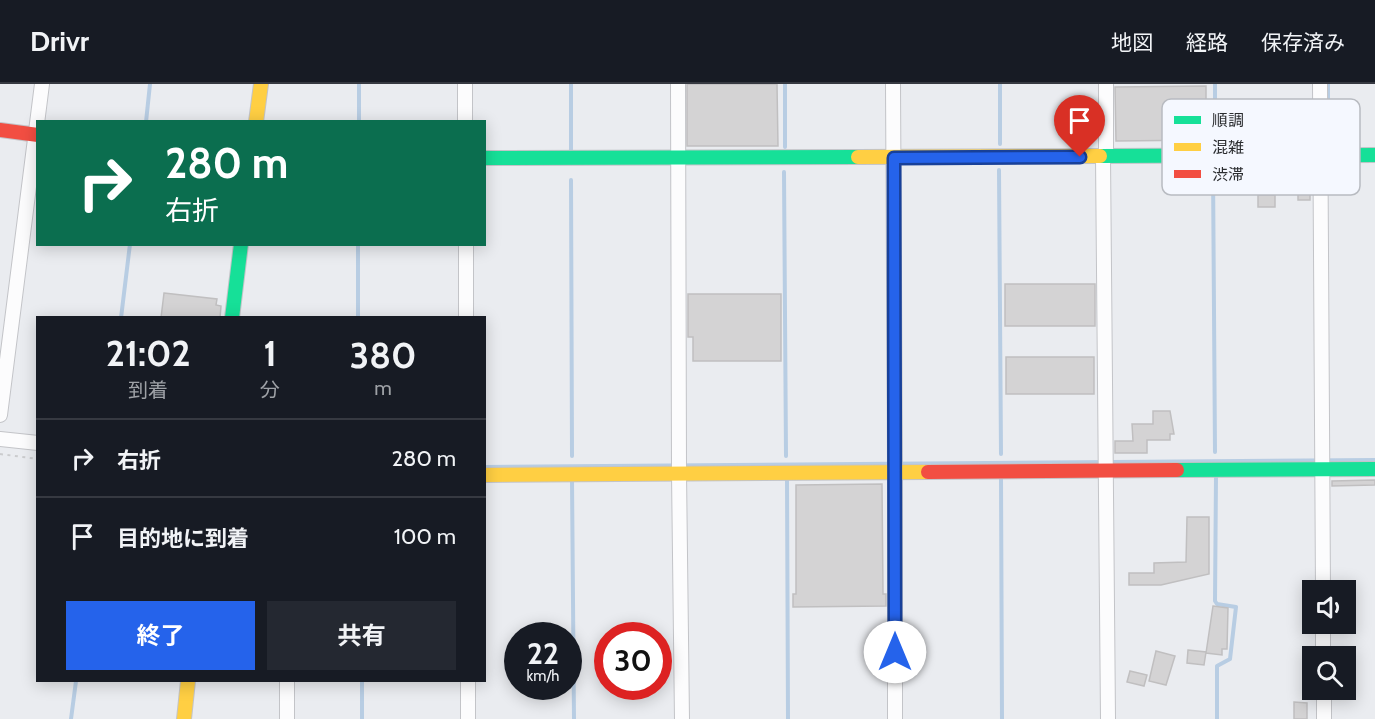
<!DOCTYPE html>
<html lang="ja">
<meta charset="utf-8">
<style>
:root{--surface:#171b24;--page:#242831;--text:#f1f3f6;--muted:#9ea1a6;--line:#363941;--accent:#2563eb}
body{margin:0;font-family:Cabin,"Noto Sans JP",sans-serif;background:var(--page);color:var(--text);height:100vh;display:flex;flex-direction:column;font-size:22px;white-space:nowrap}
*{box-sizing:border-box;margin:0}
p{font-size:20px;color:var(--muted)}
.icon{flex:none;width:33px;height:33px;fill:none;stroke:currentColor;stroke-width:2;stroke-linecap:round;stroke-linejoin:round}
.map{position:relative;flex:1;overflow:hidden}
.sheet{position:absolute;left:36px;top:232px;width:450px;height:366px;display:flex;flex-direction:column;background:var(--surface);border-radius:0px;box-shadow:0 3px 15px #0003}
.sheet>*{flex:none}
.guide{position:absolute;left:36px;top:36px;width:450px;height:126px;border-radius:0px;box-shadow:0 3px 15px #0003;background:#0b6e4f;color:#fff;overflow:hidden}
.fabs{position:absolute;left:1302px;top:496px;display:grid;gap:12px}
.fabs a{display:grid;place-items:center;width:54px;height:54px;border-radius:0px;background:var(--surface);box-shadow:0 3px 15px #0003;font-size:30px}
.speed{position:absolute;left:504px;top:538px;display:flex;gap:12px;font-size:30px;font-weight:700;text-align:center}
.speed>*{display:grid;place-content:center;width:78px;height:78px;border-radius:50%;background:var(--surface);box-shadow:0 3px 15px #0003;line-height:1}
.speed small{font-size:15px;font-weight:400}
.speed .limit{border:9px solid #d22;background:#fff;color:#111}
.pin{position:absolute;display:grid;place-items:center;width:51px;height:51px;color:#fff;margin:-62px -26px;border-radius:50% 50% 50% 0;rotate:-45deg;box-shadow:0 0 6px #0007}
.pin .icon{rotate:45deg}
.me{position:absolute;width:66px;margin:-33px;rotate:0deg;stroke-linejoin:round;filter:drop-shadow(0 0 4px #0008)}
.turn{display:flex;align-items:center;gap:21px;height:126px;padding:0 30px;font-size:27px}
.turn .icon{width:78px;height:78px;stroke-width:2.5}
.turn b{display:block;font-size:42px;line-height:51px}
.eta{display:flex;justify-content:space-evenly;align-items:center;height:102px;text-align:center}
.eta b{font-size:36px;font-weight:700;line-height:42px}
.primary-button{display:flex;gap:12px;margin-top:auto;padding:12px 30px}
.primary-button a{flex:1;height:69px;border-radius:0px;background:var(--accent);color:#fff;font-size:24px;font-weight:700;line-height:69px;text-align:center}
.primary-button a+a{background:var(--page);color:var(--text)}
ul{padding:0;list-style:none}
li{display:flex;align-items:center;gap:18px;height:78px;padding:0 30px;border-top:2px solid var(--line)}
li div{flex:1}
li b{display:block;font-size:22px}
li em{font-style:normal}
header{display:flex;align-items:center;gap:36px;box-sizing:border-box;height:84px;padding:0 30px;background:var(--surface);border-bottom:2px solid var(--line)}
header strong{font-size:28px}
nav{display:flex;gap:33px;margin-inline-start:auto;font-size:21px}
.map>svg:first-child{display:block}
.water{fill:#b8cde3}
.lines{fill:none;stroke-linecap:round;stroke-linejoin:round}
.stream{stroke:#b8cde3;stroke-width:4}
.building{fill:#d4d3d4;stroke:#c0bfc0;stroke-width:1.5}
.street-casing{stroke:#c3c4c8;stroke-width:16}
.fast-casing{stroke:#c3c4c8;stroke-width:16}
.slow-casing{stroke:#c3c4c8;stroke-width:16}
.jam-casing{stroke:#c3c4c8;stroke-width:16}
.path{stroke:#cbccce;stroke-width:2;stroke-dasharray:3 4.5;stroke-linecap:butt}
.street{stroke:#fcfcfd;stroke-width:14}
.fast{stroke:#16e098;stroke-width:14}
.slow{stroke:#ffcf43;stroke-width:14}
.jam{stroke:#f24e42;stroke-width:14}
.route-casing{stroke:#184099;stroke-width:15}
.route{stroke:#2563eb;stroke-width:10}
.key{fill:#f5f8ff;stroke:#b8bbc1;stroke-width:1.5}
.key-label{font-size:16px;fill:#2b2d30}
</style>
<header>
<strong>Drivr</strong>
<nav><a>地図</a><a>経路</a><a>保存済み</a></nav>
</header>
<div class="map">
<svg width="1375" height="635" viewBox="0 0 1375 635">
<rect width="100%" height="100%" fill="#eaecf0"/>
<path class="water" d="M1375 374V381L485 386 484 381Z"/>
<g class="lines">
<path class="stream" d="M359 0V38
M571 0V66
M1000 0V60
M1215 0V59
M1328 0V57
M146 38 150 0
M785 63V0
M1213 85 1215 368
M999 86 1001 370
M784 88 786 372
M571 96 572 372
M121 234 130 160
M358 234V160
M1216 392 1215 517 1217 520 1236 523 1230 575 1217 582V635
M1001 393 1002 635
M787 394 788 635
M572 396 574 635
M362 597V635
M71 635 76 597"/>
</g>
<path class="building" d="M687 0H777L778 62H687Z
M1206 2V56L1116 57 1115 3Z
M1291 85H1310V116H1298V110H1289Z
M1258 111H1275V123H1258Z
M1005 200H1095V242H1005Z
M164 209 217 215 216 221 221 222 220 234H161Z
M688 210H781V277H693V253H688Z
M1006 273H1094V310H1006Z
M1153 327H1170L1174 350H1170V356H1147V369H1115V357H1133L1132 340H1153Z
M1375 396V401L1332 402V397Z
M882 400 883 510H886V522L793 523V510H796V401Z
M1187 433H1209V490L1161 501H1129V489H1154V479L1186 478Z
M1213 522 1228 524 1227 565H1222V571L1206 569Z
M1188 566 1206 568 1204 581 1187 579Z
M1156 567 1175 572 1166 601 1149 597Z
M1130 587 1147 591 1144 602 1127 598Z
M1294 618 1307 619V635H1294Z"/>
<g class="lines">
<defs>
<path id="street" d="M465 0V38
M678 0 679 386
M893 0 895 385
M1106 0V73
M1320 0 1323 507
M1103 73 1108 635
M466 160V234
M0 331 42 0
M0 355 38 359
M679 389 682 635
M895 389V635
M1323 540V573
M287 597V635
M468 597V635
M1324 606V635"/>
<path id="fast" d="M1100 72 1375 71
M484 74 858 73
M232 234 241 160
M1177 386 1375 385"/>
<path id="slow" d="M256 38 261 0
M858 73 1100 72
M484 391 928 388
M184 635 188 597"/>
<path id="jam" d="M0 46 38 51
M928 388 1177 386"/>
</defs>
<use href="#street" class="street-casing"/>
<use href="#fast" class="fast-casing"/>
<use href="#slow" class="slow-casing"/>
<use href="#jam" class="jam-casing"/>
<path class="path" d="M0 370 38 375"/>
<use href="#street" class="street"/>
<use href="#fast" class="fast"/>
<use href="#slow" class="slow"/>
<use href="#jam" class="jam"/>
</g>
<g class="lines">
<defs>
<path id="route" d="M895 568 894 74 1080 73"/>
</defs>
<use href="#route" class="route-casing"/>
<use href="#route" class="route"/>
</g>
<rect x="1162" y="15" width="198" height="96" rx="9" class="key"/>
<rect x="1174" y="32" width="27" height="8" fill="#16e098"/>
<rect x="1174" y="59" width="27" height="8" fill="#ffcf43"/>
<rect x="1174" y="86" width="27" height="8" fill="#f24e42"/>
<g class="key-label">
<text x="1212" y="42">順調</text>
<text x="1212" y="69">混雑</text>
<text x="1212" y="96">渋滞</text>
</g>
</svg>
<div class="fabs">
<a><svg class="icon" aria-label="sound" viewBox="0 0 24 24"><path d="M4 9h4l5-4v14l-5-4H4zM17 9q2 3 0 6"/></svg></a>
<a><svg class="icon" aria-label="search" viewBox="0 0 24 24"><circle cx="10" cy="10" r="6"/><path d="M15 15l6 6"/></svg></a>
</div>
<div class="speed"><div>22<small>km/h</small></div><div class="limit">30</div></div>
<div class="pin" style="left:1080px;top:73px;background:#d93025"><svg class="icon" aria-label="arrive" viewBox="0 0 24 24"><path d="M6 21V4h12l-3 4 3 4H6"/></svg></div>
<svg class="me" style="left:895px;top:568px" viewBox="-20 -20 40 40"><circle r="19" fill="#fff"/><path d="M0-13L10 11 0 6-10 11z" fill="#2563eb"/></svg>
<div class="guide">
<div class="turn"><svg class="icon" aria-label="right" viewBox="0 0 24 24"><path d="M7 20v-9h11M14 6l5 5-5 5"/></svg><div><b>280 m</b>右折</div></div>
</div>
<section class="sheet">
<div class="eta">
<div><b>21:02</b><p>到着</p></div>
<div><b>1</b><p>分</p></div>
<div><b>380</b><p>m</p></div>
</div>
<ul>
<li><svg class="icon" aria-label="right" viewBox="0 0 24 24"><path d="M7 20v-9h11M14 6l5 5-5 5"/></svg><div><b>右折</b></div><em>280 m</em></li>
<li><svg class="icon" aria-label="arrive" viewBox="0 0 24 24"><path d="M6 21V4h12l-3 4 3 4H6"/></svg><div><b>目的地に到着</b></div><em>100 m</em></li>
</ul>
<div class="primary-button"><a>終了</a><a>共有</a></div>
</section>
</div>
